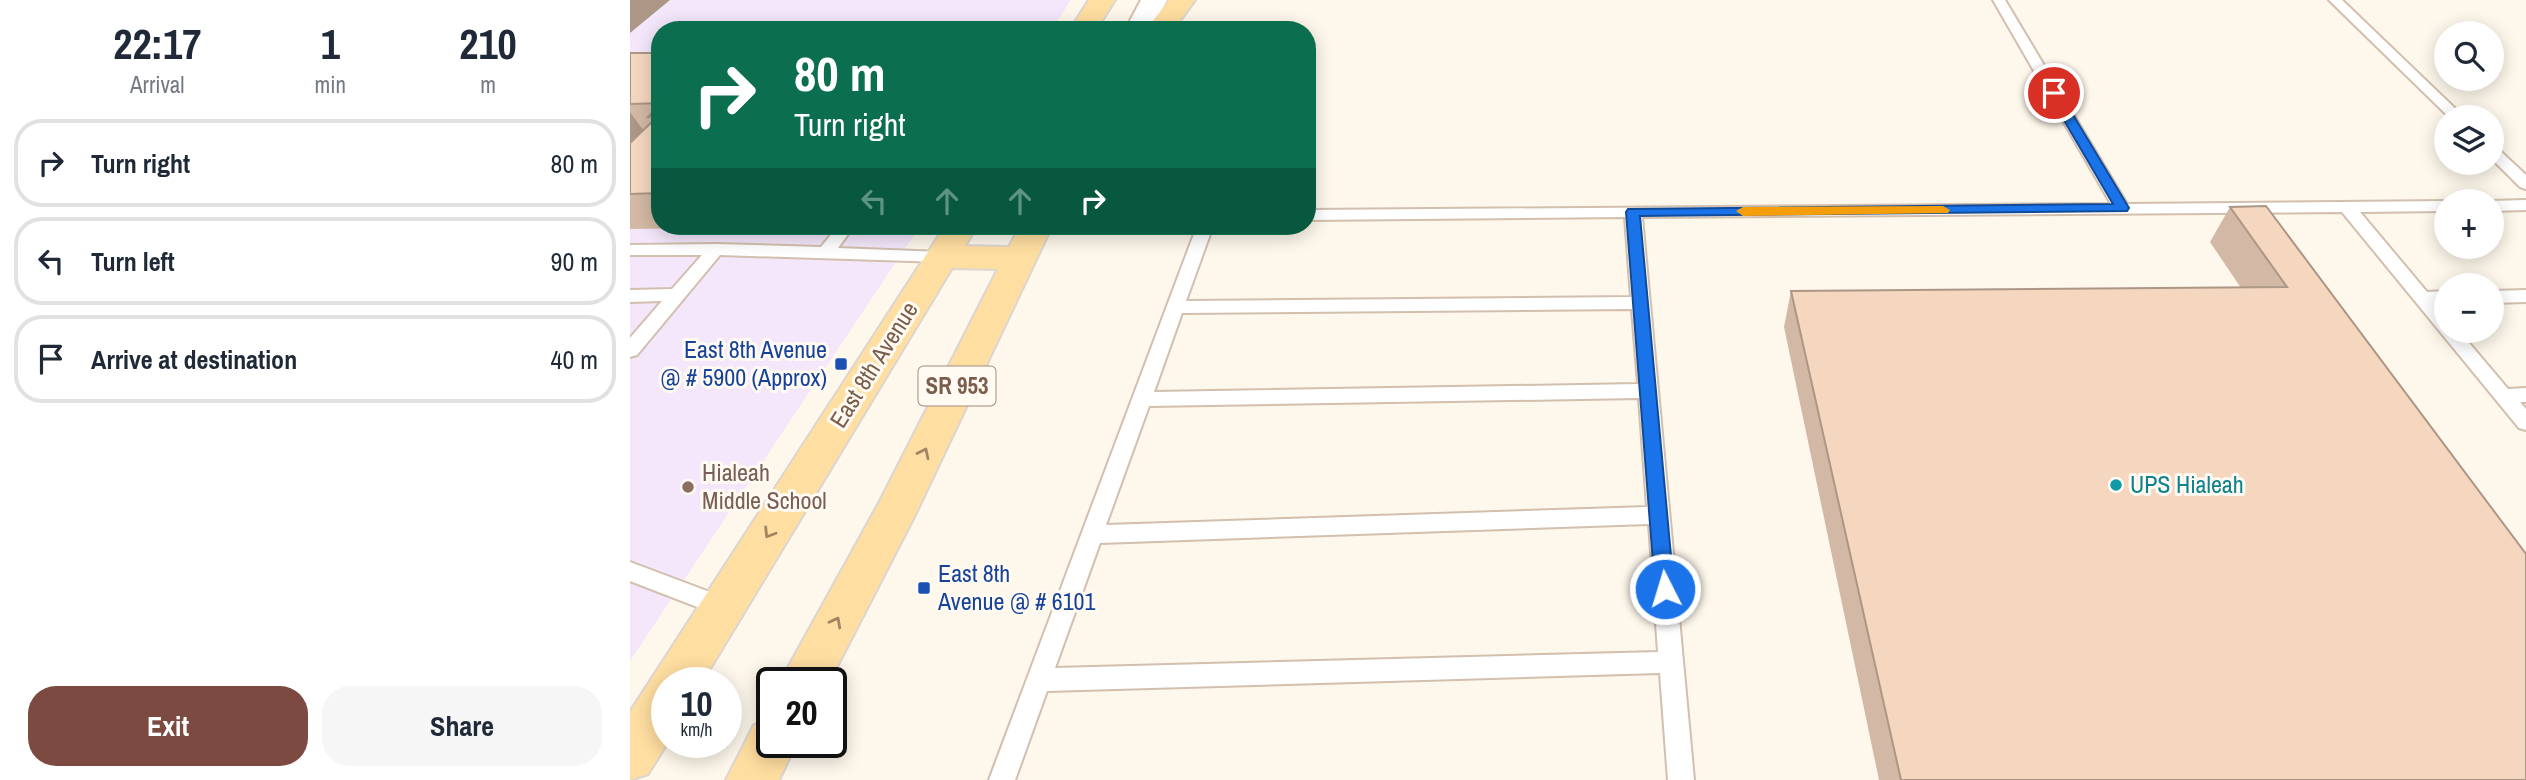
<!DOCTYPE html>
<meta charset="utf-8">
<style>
:root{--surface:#fff;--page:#f6f6f7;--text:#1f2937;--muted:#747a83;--line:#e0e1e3;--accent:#7c4a40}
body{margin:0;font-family:"Archivo Narrow",sans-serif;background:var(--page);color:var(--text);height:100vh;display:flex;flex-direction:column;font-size:26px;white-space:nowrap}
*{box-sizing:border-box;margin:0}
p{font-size:23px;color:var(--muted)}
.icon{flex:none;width:38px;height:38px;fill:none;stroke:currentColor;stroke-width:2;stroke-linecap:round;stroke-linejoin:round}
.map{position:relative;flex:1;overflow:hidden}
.panel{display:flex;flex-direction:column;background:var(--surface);width:630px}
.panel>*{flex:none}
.hud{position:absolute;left:21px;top:21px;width:665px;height:214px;border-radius:28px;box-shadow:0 4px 18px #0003;background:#0b6e4f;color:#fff;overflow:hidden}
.tools{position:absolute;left:1804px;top:21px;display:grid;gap:14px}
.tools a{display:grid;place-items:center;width:70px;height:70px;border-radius:50%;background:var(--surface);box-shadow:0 4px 18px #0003;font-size:35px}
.speed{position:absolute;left:21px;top:667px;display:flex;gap:14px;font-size:35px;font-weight:700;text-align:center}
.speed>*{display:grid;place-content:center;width:91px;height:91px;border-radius:50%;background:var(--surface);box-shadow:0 4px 18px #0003;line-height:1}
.speed small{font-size:18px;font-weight:400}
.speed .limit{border:4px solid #111;border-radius:10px;background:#fff;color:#111}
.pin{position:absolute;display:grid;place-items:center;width:60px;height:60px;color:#fff;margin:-30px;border:4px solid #fff;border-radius:50%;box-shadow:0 2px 7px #0007}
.me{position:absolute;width:77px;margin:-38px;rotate:355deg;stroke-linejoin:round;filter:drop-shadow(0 0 5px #0008)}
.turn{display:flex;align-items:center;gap:24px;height:147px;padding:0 28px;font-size:32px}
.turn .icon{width:91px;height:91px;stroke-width:2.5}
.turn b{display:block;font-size:49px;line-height:60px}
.lanes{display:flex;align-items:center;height:66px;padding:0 28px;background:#0003;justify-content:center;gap:35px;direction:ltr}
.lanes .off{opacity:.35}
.eta{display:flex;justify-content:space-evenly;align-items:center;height:119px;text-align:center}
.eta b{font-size:42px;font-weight:700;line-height:49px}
.primary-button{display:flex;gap:14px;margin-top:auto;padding:14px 28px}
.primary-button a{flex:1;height:80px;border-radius:28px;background:var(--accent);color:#fff;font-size:28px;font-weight:700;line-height:80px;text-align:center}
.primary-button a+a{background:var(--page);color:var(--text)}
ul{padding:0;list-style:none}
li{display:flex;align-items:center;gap:21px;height:88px;margin:0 14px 10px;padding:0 14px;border:4px solid var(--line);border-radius:28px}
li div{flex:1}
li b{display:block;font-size:26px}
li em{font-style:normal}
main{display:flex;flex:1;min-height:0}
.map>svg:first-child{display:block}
.education{fill:#f4e7fb}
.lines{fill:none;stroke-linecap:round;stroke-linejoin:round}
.lane-casing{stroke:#d2bfae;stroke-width:4}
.secondary-casing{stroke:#d7c1ae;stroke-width:4}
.primary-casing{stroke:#ddd5d0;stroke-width:4}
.lane{fill:#fff;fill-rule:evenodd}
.secondary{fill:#fff;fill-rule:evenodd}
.primary{fill:#ffdea1;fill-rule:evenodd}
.wall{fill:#d3b9a5}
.shaded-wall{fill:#ac9686}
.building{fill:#f5d7c0;stroke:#ac9686;stroke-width:2}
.oneway{stroke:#a38465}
.route{fill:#1a73e8;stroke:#114b97;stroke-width:2}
.slow{fill:#f59e0b}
.transit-dot{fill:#1a4fb4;stroke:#fffaf2;stroke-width:2.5}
.culture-dot{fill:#0f9aa8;stroke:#fffaf2;stroke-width:2.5}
.education-dot{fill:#8d6e63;stroke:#fffaf2;stroke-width:2.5}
.labels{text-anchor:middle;stroke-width:6;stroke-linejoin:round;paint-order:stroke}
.shield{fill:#fffaf2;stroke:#a38c7d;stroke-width:2}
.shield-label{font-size:23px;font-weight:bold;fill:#7b5d4b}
.transit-label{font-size:24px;fill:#164399;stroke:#fffaf2;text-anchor:end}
.street-label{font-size:24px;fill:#7b5d4b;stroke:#fffaf2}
.education-label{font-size:24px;fill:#785e54;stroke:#fffaf2;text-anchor:start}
.culture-label{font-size:24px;fill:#0d838f;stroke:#fffaf2;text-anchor:start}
</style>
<main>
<section class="panel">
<div class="eta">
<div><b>22:17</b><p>Arrival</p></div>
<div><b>1</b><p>min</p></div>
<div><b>210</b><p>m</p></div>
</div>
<ul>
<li><svg class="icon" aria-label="right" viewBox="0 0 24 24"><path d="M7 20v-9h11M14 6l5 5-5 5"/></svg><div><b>Turn right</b></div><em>80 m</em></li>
<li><svg class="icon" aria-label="left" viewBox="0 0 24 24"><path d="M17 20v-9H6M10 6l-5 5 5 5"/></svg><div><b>Turn left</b></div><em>90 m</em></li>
<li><svg class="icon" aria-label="arrive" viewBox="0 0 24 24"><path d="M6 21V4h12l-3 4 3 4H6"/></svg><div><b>Arrive at destination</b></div><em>40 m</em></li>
</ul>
<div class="primary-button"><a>Exit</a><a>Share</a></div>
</section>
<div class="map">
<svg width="1896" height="780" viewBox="0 0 1896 780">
<rect width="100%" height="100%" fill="#fef7eb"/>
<path class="education" d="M0 0H441L421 30H30V226H290L0 661Z"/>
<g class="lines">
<defs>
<path id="lane" d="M1363 0H1375L1497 204 1816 201H1817L1816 211 1730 212 1797 292 1816 291V303H1806L1816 315V331H1829L1878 389 1896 388V402H1890L1896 409V430L1889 428 1712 212 1012 217 1064 780H1038L1030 673 417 691 385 780H359L567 226H583L556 301 1001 297 995 217 677 220V210L1481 204ZM1002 309 1008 384 524 392 552 313ZM1009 398 1017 507 476 525 519 406ZM1019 524 1028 652 425 668 470 543Z
M1699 0H1712L1834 117H1819Z
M1862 146 1867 148 1896 175V189L1890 187 1862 159Z
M1896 200V210L1862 211 1861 201Z
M208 226H224L208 248 312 252 320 257 312 262 90 255 7 355 0 357V338L32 301 0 302V290L42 289 72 255H0V245L86 244 191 247Z
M1896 290V302L1862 303V291Z
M0 562 101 600 104 607 101 614 93 617 0 581Z"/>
<path id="secondary" d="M511 0H537L521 30H495Z"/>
<path id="primary" d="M459 0H485L466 30H440Z
M539 0H565L543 30H516Z
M315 226H347L335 246 379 247 390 226H422L285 515 199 682H150L249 503 368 269 322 268 72 682H37L38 742 18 774 0 780V712Z
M142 718V742H167L149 780H96L124 725Z"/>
</defs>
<use href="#lane" class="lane-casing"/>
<use href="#secondary" class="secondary-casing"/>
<use href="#primary" class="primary-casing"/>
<use href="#lane" class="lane"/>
<use href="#secondary" class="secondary"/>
<use href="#primary" class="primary"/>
</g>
<path class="wall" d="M0 53H30V226H86L84 228 0 229Z
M1600 207 1896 554V780H1249L1154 327 1161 291 1611 288 1580 242Z"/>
<path class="shaded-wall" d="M0 0H40L0 33Z
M0 112 19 138 0 156Z"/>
<path class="building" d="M0 53H30V103L0 104Z
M30 105V193L0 194V143L28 116 18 117Z
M1636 206 1896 554V780H1271L1161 291 1657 287 1600 207Z"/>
<defs><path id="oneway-chevron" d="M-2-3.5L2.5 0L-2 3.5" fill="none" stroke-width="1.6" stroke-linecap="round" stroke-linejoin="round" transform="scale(1.75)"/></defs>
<g class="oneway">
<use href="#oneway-chevron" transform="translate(294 453) rotate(-64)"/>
<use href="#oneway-chevron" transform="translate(139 533) rotate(122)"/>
<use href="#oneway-chevron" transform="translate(206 622) rotate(-62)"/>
</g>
<path class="route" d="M1420 90 1430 93 1499 208 1497 211 1010 216 1044 589 1041 594 1035 597 1028 594 1025 589 996 212 998 209 1483 204 1418 93Z"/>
<path class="slow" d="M1313 206 1320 210 1318 213 1113 216 1106 211 1113 207Z"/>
<g class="transit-dot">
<rect x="204" y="357" width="14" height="14" rx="3.5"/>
<rect x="287" y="581" width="14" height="14" rx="3.5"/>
</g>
<circle class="culture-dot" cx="1486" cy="485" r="7"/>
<circle class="education-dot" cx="58" cy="487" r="7"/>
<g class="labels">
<rect class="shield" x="288.5" y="366.5" width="77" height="39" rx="5"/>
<g class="shield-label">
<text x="327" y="394">SR 953</text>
</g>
<g class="transit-label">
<text x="197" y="358">East 8th Avenue<tspan x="197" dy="28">@ # 5900 (Approx)</tspan></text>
<text x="308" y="582" text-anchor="start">East 8th<tspan x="308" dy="28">Avenue @ # 6101</tspan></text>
</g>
<g class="street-label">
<text transform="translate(244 365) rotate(-58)" y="8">East 8th Avenue</text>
</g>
<g class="education-label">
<text x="72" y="481">Hialeah<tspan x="72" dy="28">Middle School</tspan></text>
</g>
<g class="culture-label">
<text x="1500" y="493">UPS Hialeah</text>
</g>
</g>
</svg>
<div class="tools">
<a><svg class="icon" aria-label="search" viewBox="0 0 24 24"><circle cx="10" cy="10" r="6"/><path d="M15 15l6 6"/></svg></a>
<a><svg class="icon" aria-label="layers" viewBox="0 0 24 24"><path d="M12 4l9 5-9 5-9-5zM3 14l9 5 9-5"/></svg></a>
<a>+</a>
<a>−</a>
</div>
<div class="speed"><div>10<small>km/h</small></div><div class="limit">20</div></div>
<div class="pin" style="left:1424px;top:93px;background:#d93025"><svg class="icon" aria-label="arrive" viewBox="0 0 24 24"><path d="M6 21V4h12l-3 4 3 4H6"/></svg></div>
<svg class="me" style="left:1035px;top:589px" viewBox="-20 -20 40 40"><circle r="17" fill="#1a73e8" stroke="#fff" stroke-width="3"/><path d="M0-11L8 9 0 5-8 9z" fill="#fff"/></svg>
<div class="hud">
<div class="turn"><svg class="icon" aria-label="right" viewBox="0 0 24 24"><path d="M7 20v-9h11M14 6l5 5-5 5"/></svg><div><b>80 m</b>Turn right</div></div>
<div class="lanes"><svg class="icon off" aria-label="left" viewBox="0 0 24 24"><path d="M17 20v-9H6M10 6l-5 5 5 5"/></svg><svg class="icon off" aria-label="ahead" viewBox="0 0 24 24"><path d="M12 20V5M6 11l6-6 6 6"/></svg><svg class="icon off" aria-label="ahead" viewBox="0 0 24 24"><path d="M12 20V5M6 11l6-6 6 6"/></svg><svg class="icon" aria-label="right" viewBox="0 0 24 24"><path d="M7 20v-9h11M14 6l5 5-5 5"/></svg></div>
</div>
</div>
</main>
